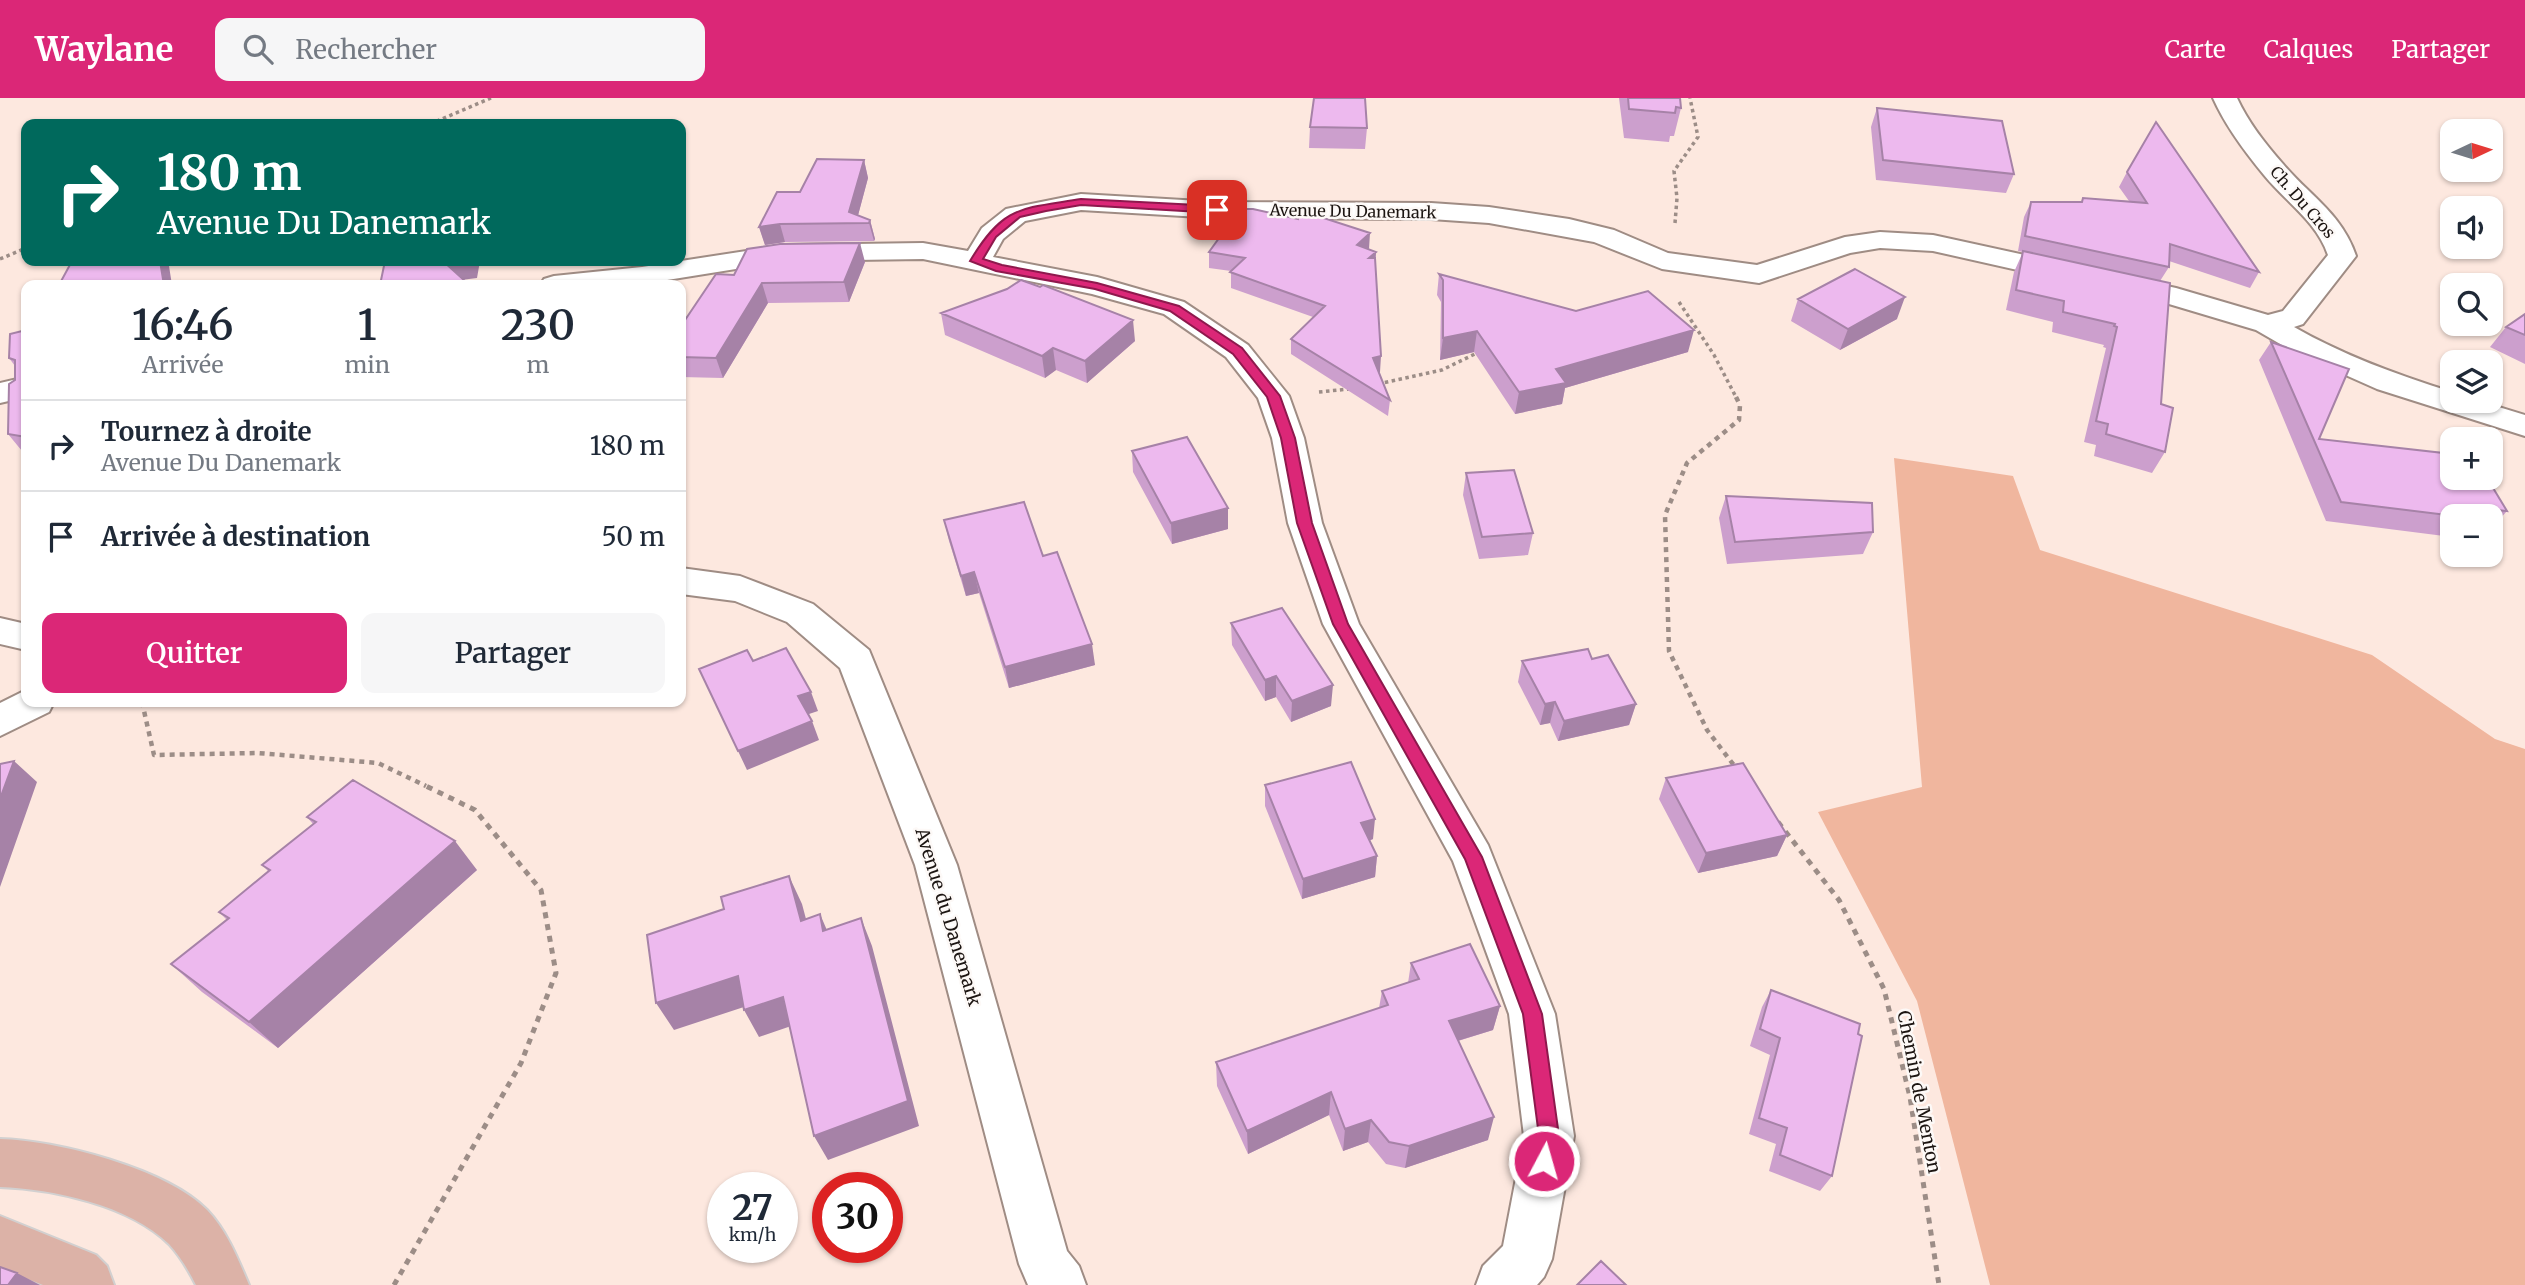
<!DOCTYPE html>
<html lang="fr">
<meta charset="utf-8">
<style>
:root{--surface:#fff;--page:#f6f6f7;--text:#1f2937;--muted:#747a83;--line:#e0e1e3;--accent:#db2777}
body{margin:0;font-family:Merriweather,serif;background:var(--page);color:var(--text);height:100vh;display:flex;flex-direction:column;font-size:26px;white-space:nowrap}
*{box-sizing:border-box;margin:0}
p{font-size:23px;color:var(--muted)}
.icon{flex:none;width:38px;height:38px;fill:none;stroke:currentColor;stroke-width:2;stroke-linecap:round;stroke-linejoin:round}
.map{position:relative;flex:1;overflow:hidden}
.drawer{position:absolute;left:21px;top:182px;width:665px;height:427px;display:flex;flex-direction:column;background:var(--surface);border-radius:14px;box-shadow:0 2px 5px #0004}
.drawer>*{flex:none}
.banner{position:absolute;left:21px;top:21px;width:665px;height:147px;border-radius:14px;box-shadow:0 2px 5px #0004;background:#00695c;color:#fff;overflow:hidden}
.needle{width:46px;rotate:86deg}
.buttons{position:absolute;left:2440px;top:21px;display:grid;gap:14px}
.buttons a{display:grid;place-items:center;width:63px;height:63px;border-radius:14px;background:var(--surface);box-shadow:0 2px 5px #0004;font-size:35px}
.speed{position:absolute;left:707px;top:1074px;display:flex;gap:14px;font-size:35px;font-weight:700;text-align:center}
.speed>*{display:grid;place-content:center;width:91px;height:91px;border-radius:50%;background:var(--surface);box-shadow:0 2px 5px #0004;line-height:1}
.speed small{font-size:18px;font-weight:400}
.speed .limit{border:10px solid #d22;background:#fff;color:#111}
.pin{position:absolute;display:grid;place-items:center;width:60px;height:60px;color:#fff;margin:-30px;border-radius:14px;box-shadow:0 4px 10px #0006}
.me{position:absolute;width:77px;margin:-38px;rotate:6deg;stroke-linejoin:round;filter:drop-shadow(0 0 5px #0008)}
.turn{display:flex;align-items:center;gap:24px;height:147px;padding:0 21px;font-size:32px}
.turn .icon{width:91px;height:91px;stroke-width:2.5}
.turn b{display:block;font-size:49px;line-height:60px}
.eta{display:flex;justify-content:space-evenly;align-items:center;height:119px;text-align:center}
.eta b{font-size:42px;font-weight:600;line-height:49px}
.cta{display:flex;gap:14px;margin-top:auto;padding:14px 21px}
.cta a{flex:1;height:80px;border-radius:14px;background:var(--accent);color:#fff;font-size:28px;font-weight:600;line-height:80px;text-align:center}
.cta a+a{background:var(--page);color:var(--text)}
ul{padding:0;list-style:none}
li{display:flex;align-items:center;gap:21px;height:91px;padding:0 21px;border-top:2px solid var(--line)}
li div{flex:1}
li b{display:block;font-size:26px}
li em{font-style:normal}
header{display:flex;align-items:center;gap:42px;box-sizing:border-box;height:98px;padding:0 35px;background:var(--accent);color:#fff}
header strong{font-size:33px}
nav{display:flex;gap:38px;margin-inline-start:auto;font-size:24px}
.search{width:490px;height:63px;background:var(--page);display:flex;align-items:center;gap:18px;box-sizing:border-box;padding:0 24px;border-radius:14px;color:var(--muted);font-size:26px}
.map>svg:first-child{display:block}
.green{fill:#f0b69e}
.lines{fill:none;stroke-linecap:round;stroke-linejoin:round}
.minor-casing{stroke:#9f8c84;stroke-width:4}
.major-casing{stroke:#d2d0d0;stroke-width:4}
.path-far2{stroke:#9c8d87;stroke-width:3.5;stroke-dasharray:3.5 3.5;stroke-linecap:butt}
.path-far1{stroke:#9c8d87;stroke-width:4.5;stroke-dasharray:5 5;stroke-linecap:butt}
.path{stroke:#9c8d87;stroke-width:5;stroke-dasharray:6 6;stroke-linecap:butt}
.minor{fill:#fff;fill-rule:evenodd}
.major{fill:#dcb2a7;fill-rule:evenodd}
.wall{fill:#cc9fcd}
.shaded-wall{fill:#a682a7}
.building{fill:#edb9ee;stroke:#a682a7;stroke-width:2}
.route{fill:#db2777;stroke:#8e194d;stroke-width:2}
.labels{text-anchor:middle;stroke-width:5;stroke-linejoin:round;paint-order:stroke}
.far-street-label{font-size:16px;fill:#1c1512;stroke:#fdf9f7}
.street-label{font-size:18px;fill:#1c1512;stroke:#fdf9f7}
</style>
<header>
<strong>Waylane</strong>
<div class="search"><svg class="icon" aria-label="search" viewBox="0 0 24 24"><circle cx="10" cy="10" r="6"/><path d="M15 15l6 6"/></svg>Rechercher</div>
<nav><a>Carte</a><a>Calques</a><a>Partager</a></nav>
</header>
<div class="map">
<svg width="2525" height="1187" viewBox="0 0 2525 1187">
<rect width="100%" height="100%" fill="#fde8df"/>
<path class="green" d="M1894 360 2013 378 2040 452 2372 557 2495 641 2525 651V1187H1990L1917 903 1818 714 1922 689Z"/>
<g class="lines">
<defs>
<path id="minor" d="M2213 0H2237C2248 24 2266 47 2283 66 2311 99 2342 116 2356 158L2303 226 2294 229C2343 257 2397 277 2452 294V303H2479L2525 317V338L2377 291 2296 255 2256 232 2169 206 1933 153 1880 150 1850 155 1759 185 1662 171 1594 144 1489 125 1431 121 1217 120 1081 112 1025 123 1003 141 993 159 1097 179 1184 204 1248 247 1289 298 1304 340 1322 425 1359 526 1488 747 1555 916 1574 1038 1552 1161 1544 1179 1537 1187H1476L1483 1168 1503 1148 1524 1038 1509 916 1453 763 1323 526 1288 425 1272 340 1258 300 1226 259 1164 216 1092 196 923 161 785 163 636 187H540L544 181 554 178 642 169 785 147 923 145 968 153 982 130 1006 111 1081 96 1217 104 1431 105 1489 109 1569 121 1614 132 1668 155 1757 167 1845 139 1880 134 1933 137 2176 190 2268 217 2283 213 2328 157C2317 124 2286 104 2264 77 2245 54 2225 27 2213 0Z
M26 279V299L0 305V285Z
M681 470 740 478 813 506 869 552 957 767 1067 1153 1079 1168 1086 1187H1028L1019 1166 915 767 840 570 787 524 735 503 681 496Z
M0 520 26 526V552L0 546Z
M26 592V604H54L49 614 0 638V605Z"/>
<path id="major" d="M0 1041C56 1042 167 1071 207 1112 227 1133 238 1161 249 1187H196C189 1173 180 1158 169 1146 129 1107 53 1091 0 1089Z
M0 1118 96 1157 107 1168 114 1187H43L0 1170Z"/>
</defs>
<use href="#minor" class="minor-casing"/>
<use href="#major" class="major-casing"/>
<path class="path-far2" d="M430 26 491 0
M1675 125 1677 100 1674 73 1698 39 1690 0
M0 161 26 150
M1679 204 1714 257 1737 301
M1378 286 1442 272 1479 254
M1319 294 1349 291"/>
<path class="path-far1" d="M1736 299 1740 307 1739 322 1687 365 1665 417 1669 553 1707 632 1736 670
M142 604 154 657 258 655 378 665 426 688"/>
<path class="path" d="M1778 724 1839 802 1884 891 1910 999 1939 1187
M394 1187 521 965 556 875 541 792 475 712 422 686"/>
<use href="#minor" class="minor"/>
<use href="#major" class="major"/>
</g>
<path class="wall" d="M1619 0H1680L1681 10 1674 38H1670L1669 44 1624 40Z
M1877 10 2014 76 2006 95 1876 82 1871 29Z
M1310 29 1367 30 1365 51 1309 50Z
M864 62 868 80 858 117 870 122 875 141 874 143 785 144 765 147 759 129 800 94Z
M2127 74 2259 174 2250 190 2169 163V169L2160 183 2161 306 2165 354 2152 375 2094 358 2096 347 2084 344 2106 250 2103 249 2104 247 2052 234 2053 224 2006 212 2014 174 2023 154 2018 153 2024 119 2031 104H2081L2083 100 2129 103 2119 89Z
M1369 151 1376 154 1375 168 1380 274 1379 275 1390 302 1388 318 1291 256V241L1313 219 1231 190V173L1209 170V154Z
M865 164 849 204 768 205 723 280 681 279V228L734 177Z
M1439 176 1688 254 1565 290 1562 306 1515 316 1474 254 1440 262 1441 204 1437 197Z
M1798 201 1897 221 1840 252 1791 223Z
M941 215 1135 243 1087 285 1056 272 1045 280 945 237Z
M2525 216V266L2490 249 2506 229Z
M26 232V353H22L8 336 15 282V268L9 260Z
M2271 244 2319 341 2507 413 2490 432V418H2452V439L2326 423 2259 262Z
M1132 353 1228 410V431L1172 446 1133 374Z
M1466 375 1533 435 1528 457 1479 461 1463 397Z
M1726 398 1873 434 1863 456 1727 466 1719 420Z
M944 422 1043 458 1095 567 1009 590 979 495 966 498 949 443Z
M1231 525 1331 608 1291 624 1276 599 1265 603 1232 547Z
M1592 561 1636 606 1629 627 1558 643 1550 625 1540 627 1518 584 1522 563Z
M1666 680 1787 737 1777 758 1698 775 1659 701Z
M1265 687 1373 741 1369 743 1377 758 1375 779 1302 801 1265 708Z
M307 719 477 772 278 950 202 894 171 866 227 822 219 814 268 773 262 767 313 726Z
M1411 865 1500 908 1493 932 1458 943 1488 1042 1405 1070 1386 1066 1368 1044 1343 1053 1329 1017 1248 1056 1217 988 1216 964 1379 910 1382 893 1408 885Z
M1771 892 1832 1078 1820 1093 1769 1073 1776 1046 1749 1036 1770 957 1750 948 1762 909Z"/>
<path class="shaded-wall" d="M864 62 868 80 856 125 849 114Z
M870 122 875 141 874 143 869 125Z
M780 126 785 144 765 147 759 129Z
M1370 135 1369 151 1357 147Z
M860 145 865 164 849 204 844 184Z
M1376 154 1375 169 1369 160Z
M160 163H165L169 168 172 187H164Z
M453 163H480L477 180 453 183 444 164Z
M762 185 768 205 723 280 716 260Z
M1905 199 1897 221 1840 252 1848 231Z
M1133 222 1135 243 1087 285 1085 263Z
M1694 232 1688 254 1565 290 1562 306 1515 316 1519 294 1556 271Z
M1477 233 1474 254 1440 262 1443 240Z
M1053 250 1056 272 1045 280 1042 258Z
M1381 258 1380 274 1372 276 1373 260Z
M1228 410V431L1172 446 1171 425Z
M974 474 979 495 966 498 961 478Z
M1092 546 1095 567 1009 590 1005 569Z
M1276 578V599L1265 603V582Z
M1333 587 1331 608 1291 624 1292 603Z
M811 594 818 613 806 617 798 598Z
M1555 604 1550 625 1540 627 1545 606Z
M1636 606 1629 627 1558 643 1564 623Z
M812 623 819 642 747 672 738 653Z
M14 663 37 684 0 789V701Z
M1375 721 1373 741 1359 746 1361 725Z
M1787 737 1777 758 1698 775 1706 755Z
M455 743 477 772 278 950 249 924Z
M1377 758 1375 779 1302 801 1303 781Z
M789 778 802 806 814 851 801 823Z
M820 816 832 844 823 833Z
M861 820 872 848 919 1028 828 1062 814 1038Z
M738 878 753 906 674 932 656 905Z
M783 899 797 926 759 939 744 912Z
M1500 908 1493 932 1444 947 1449 923Z
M1331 994 1329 1017 1248 1056 1247 1033Z
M1494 1019 1488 1042 1405 1070 1409 1048Z
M1371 1022 1368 1044 1343 1053 1345 1031Z
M17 1175 40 1187H8Z"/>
<path class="building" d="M1314 0H1365L1367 30 1310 29Z
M1628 0H1680L1681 10 1676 9 1675 15 1629 11Z
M1877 10 2002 23 2014 76 1883 62Z
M2156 24 2259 174 2170 146 2169 169 2025 138 2031 104H2082L2083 100 2147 105 2127 74Z
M817 61 864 62 849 114 870 122 869 125 780 126 759 129 777 94H800Z
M1240 111H1253L1298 121 1299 112 1370 135 1357 147 1376 154 1369 160H1375L1381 258 1373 260 1390 302 1291 241 1325 208 1230 174 1245 160 1209 154Z
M860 145 844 184 762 185 716 260 681 259V228L716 176 734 177 747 151 780 146Z
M2023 153 2170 185 2161 306 2173 310 2165 354 2106 336 2108 326 2096 323 2117 229 2114 228 2115 226 2063 214 2064 203 2016 192Z
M72 163H160L164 187H59Z
M385 163H453L444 164 465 183 464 187H380Z
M1855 171 1905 199 1848 231 1798 201Z
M1439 176 1576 213 1648 193 1694 232 1556 271 1566 285 1519 294 1477 233 1443 240V182Z
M1021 182 1040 189 1043 187 1133 222 1085 263 1053 250 1042 258 941 215 1007 191Z
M2525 216V237L2506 229Z
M26 232V339L8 336 9 286 15 282V262L9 260 10 236Z
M2271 244 2349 271 2319 341 2452 356V380H2487L2507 413 2466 409 2471 418H2455L2341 404Z
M1187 339 1228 410 1171 425 1132 353Z
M1514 372 1533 435 1482 439 1466 375Z
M1726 398 1872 405 1873 434 1735 444Z
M1024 404 1043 458 1057 454 1092 546 1005 569 974 474 961 478 944 422Z
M1282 510 1333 587 1292 603 1276 578 1265 582 1231 525Z
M786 550 811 594 798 598 812 623 738 653 699 571 747 552 753 563Z
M1588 551 1592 561 1608 557 1636 606 1564 623 1555 604 1545 606 1522 563Z
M14 663 0 701V666Z
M1351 664 1375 721 1361 725 1377 758 1303 781 1265 687Z
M1743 665 1787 737 1706 755 1666 680Z
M353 682 455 743 249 924 171 866 229 820 219 814 270 772 262 767 316 724 307 719Z
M789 778 801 823 820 816 823 833 861 820 908 1003 814 1038 783 899 744 912 738 878 656 905 647 837 724 811 721 799Z
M1470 846 1500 908 1449 923 1494 1019 1409 1048 1389 1044 1371 1022 1345 1031 1331 994 1247 1033 1216 964 1388 907 1382 893 1419 881 1411 865Z
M1771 892 1860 926 1858 936 1862 938 1832 1078 1780 1057 1787 1030 1759 1020 1780 940 1760 931Z
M1601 1163 1626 1187H1577Z
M0 1169 17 1175 8 1187H0Z"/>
<path class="route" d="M1081 101 1217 108 1223 112 1217 115 1081 107 1046 113 1020 119 996 139 983 161 1002 167 1097 185 1179 208 1242 250 1280 298 1295 340 1312 425 1348 526 1482 759 1542 916 1559 1038 1552 1070 1544 1073 1537 1070 1534 1063 1539 1038 1523 916 1465 761 1333 526 1297 425 1281 340 1267 299 1233 256 1170 213 1095 191 996 173 970 163C1004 107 1020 111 1081 101Z"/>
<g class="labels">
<g class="far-street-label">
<text transform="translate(2303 104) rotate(49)" y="6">Ch. Du Cros</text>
<text transform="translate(1353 113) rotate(1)" y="6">Avenue Du Danemark</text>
</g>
<g class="street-label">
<text transform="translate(948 819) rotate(73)" y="6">Avenue du Danemark</text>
<text transform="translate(1919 994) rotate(79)" y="6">Chemin de Menton</text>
</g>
</g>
</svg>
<div class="buttons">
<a><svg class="needle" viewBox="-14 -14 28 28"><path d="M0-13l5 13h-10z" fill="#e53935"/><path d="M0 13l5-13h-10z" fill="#747a83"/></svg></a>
<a><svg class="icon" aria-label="sound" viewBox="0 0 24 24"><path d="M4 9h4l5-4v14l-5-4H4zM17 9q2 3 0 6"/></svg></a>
<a><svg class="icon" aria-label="search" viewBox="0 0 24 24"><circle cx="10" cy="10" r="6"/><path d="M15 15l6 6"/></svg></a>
<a><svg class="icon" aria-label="layers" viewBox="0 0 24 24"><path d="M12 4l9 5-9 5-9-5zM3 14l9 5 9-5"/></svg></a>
<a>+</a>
<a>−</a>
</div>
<div class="speed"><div>27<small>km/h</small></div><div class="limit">30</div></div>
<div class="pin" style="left:1217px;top:112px;background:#d93025"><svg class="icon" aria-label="arrive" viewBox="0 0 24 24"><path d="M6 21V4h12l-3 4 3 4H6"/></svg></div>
<svg class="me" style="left:1544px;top:1063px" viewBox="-20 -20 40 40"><circle r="17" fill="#db2777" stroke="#fff" stroke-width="3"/><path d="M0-11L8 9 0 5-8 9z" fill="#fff"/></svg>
<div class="banner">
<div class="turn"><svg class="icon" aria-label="right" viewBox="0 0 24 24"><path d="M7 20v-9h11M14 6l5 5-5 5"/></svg><div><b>180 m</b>Avenue Du Danemark</div></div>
</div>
<section class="drawer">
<div class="eta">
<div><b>16:46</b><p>Arrivée</p></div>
<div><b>1</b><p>min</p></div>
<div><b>230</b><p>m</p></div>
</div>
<ul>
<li><svg class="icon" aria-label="right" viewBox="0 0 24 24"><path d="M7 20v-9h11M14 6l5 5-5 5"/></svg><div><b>Tournez à droite</b><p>Avenue Du Danemark</p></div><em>180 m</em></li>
<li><svg class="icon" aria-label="arrive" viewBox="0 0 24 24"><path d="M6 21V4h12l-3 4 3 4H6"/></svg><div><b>Arrivée à destination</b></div><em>50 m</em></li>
</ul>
<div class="cta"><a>Quitter</a><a>Partager</a></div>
</section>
</div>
